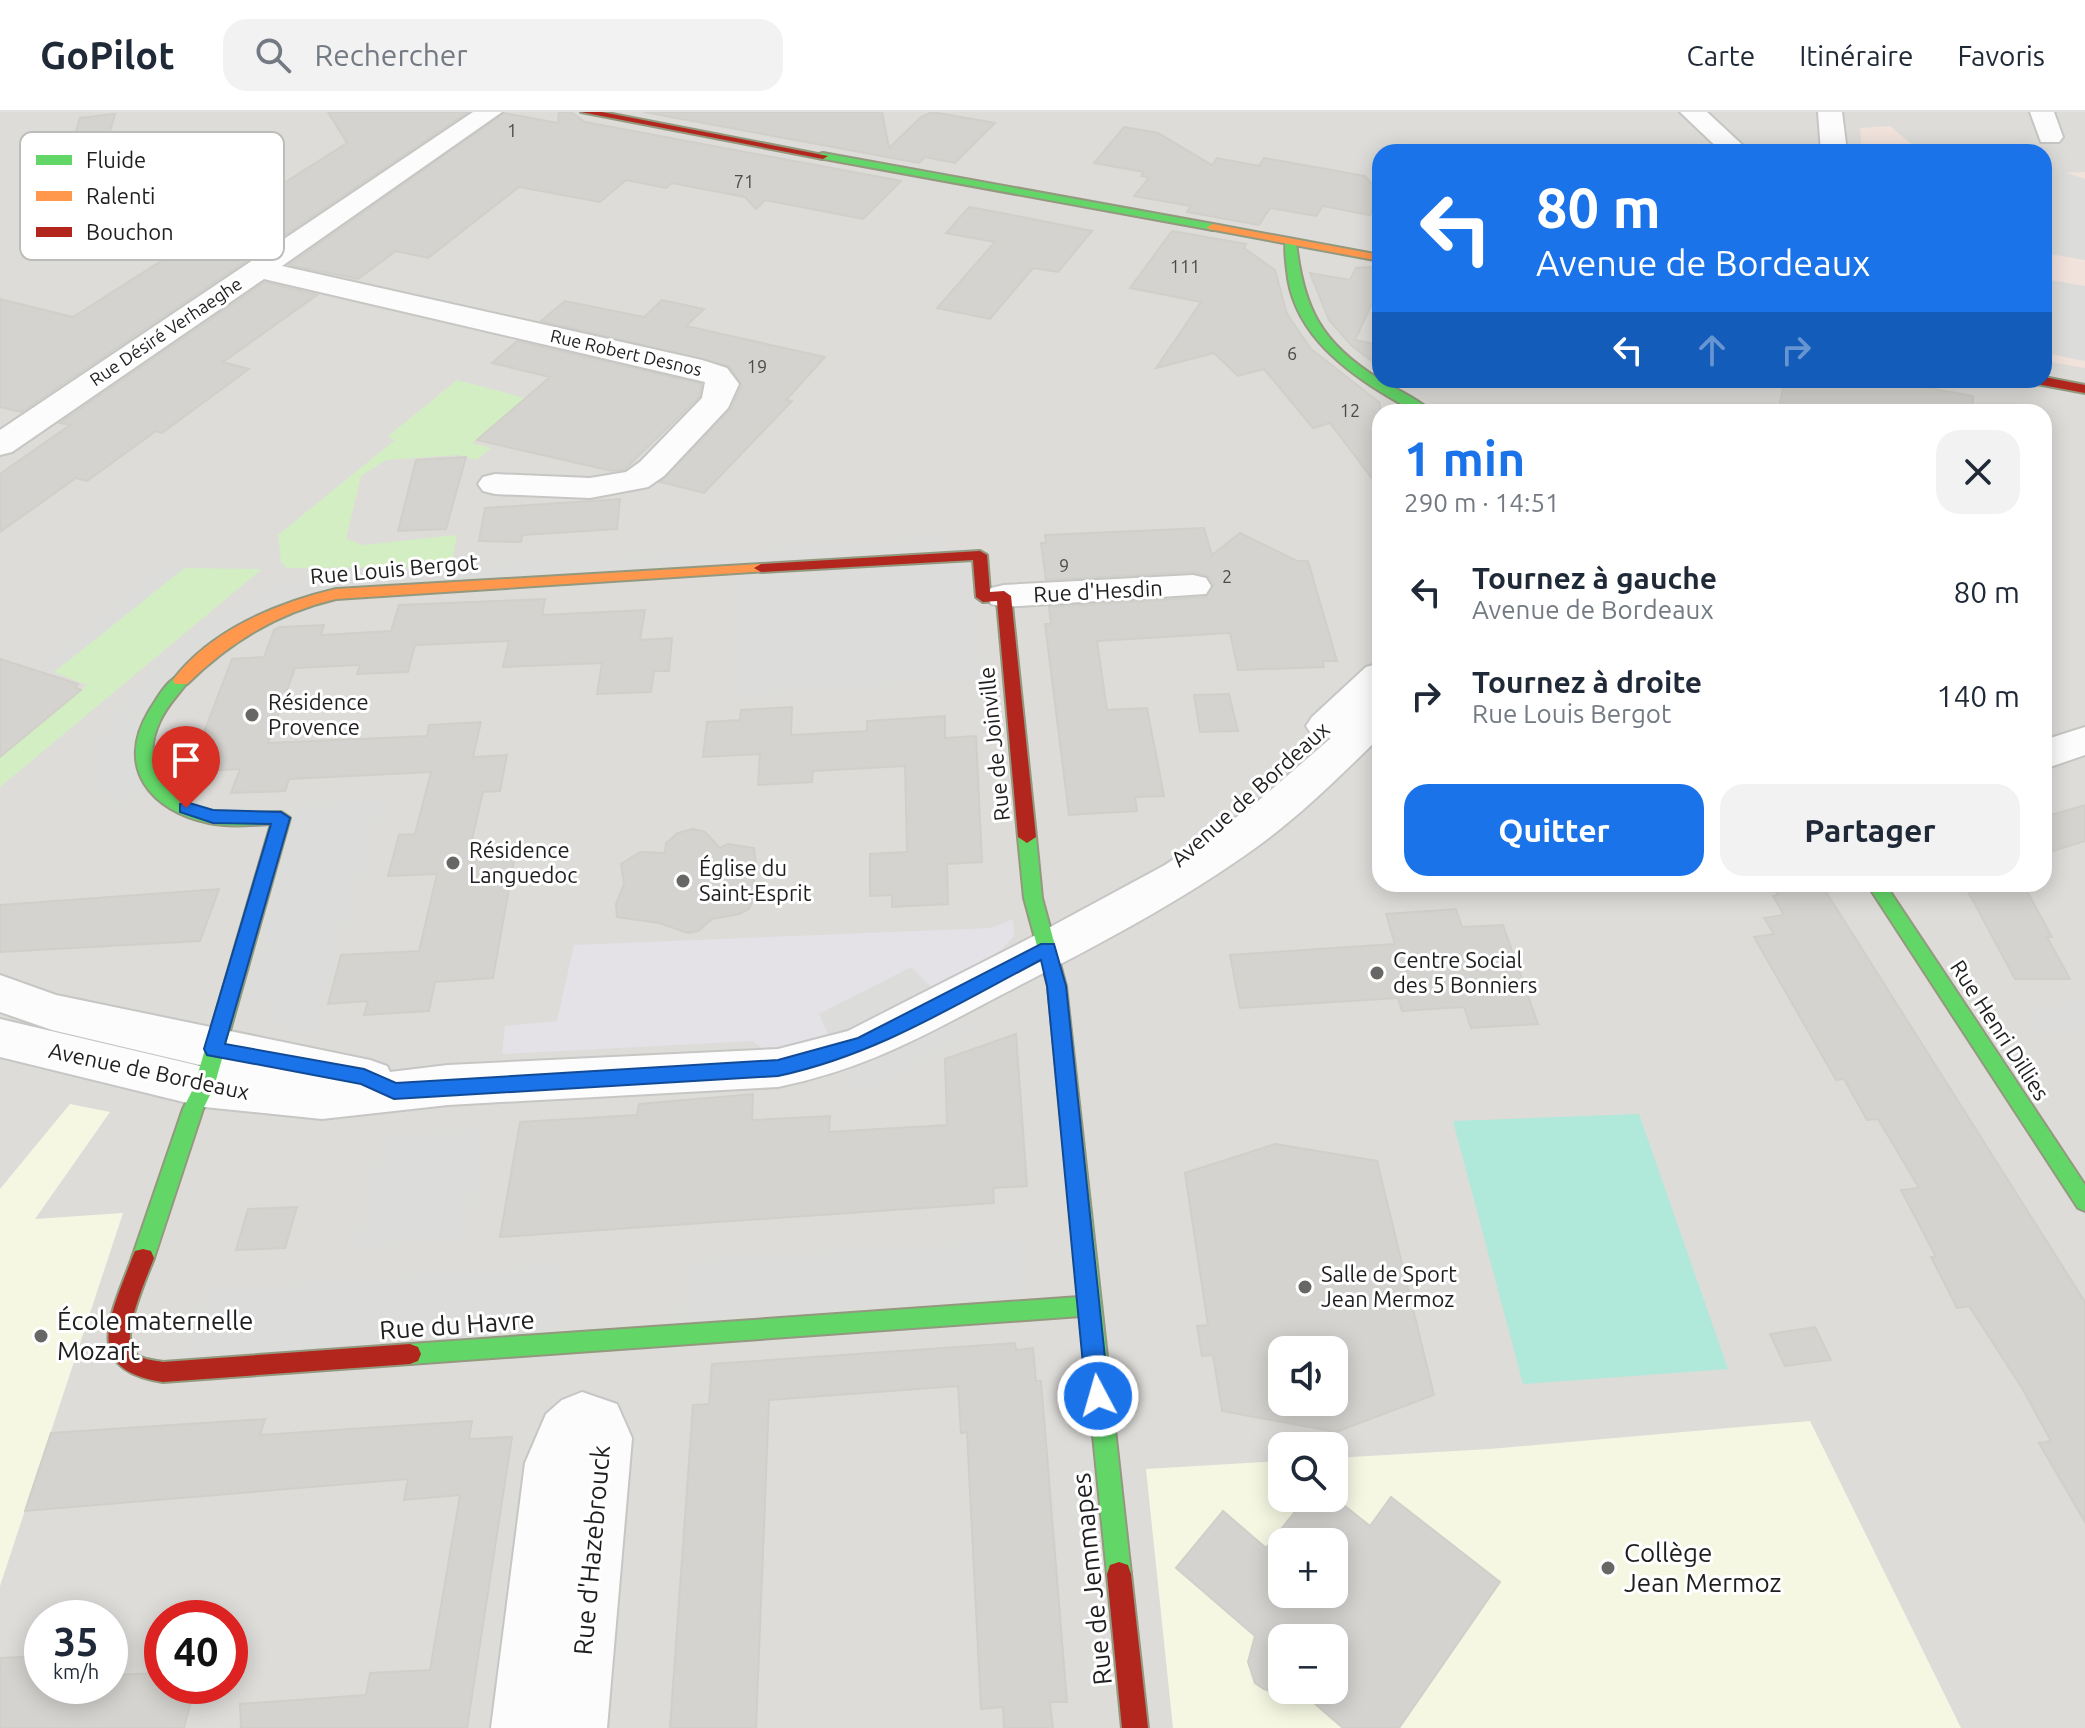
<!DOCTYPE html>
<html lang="fr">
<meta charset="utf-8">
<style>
:root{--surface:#fff;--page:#f2f2f3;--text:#1f2937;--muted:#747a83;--line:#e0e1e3;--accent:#1a73e8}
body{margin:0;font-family:Ubuntu,sans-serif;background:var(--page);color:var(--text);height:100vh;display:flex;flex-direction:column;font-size:30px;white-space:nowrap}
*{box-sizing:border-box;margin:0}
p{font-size:26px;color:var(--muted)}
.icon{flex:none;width:44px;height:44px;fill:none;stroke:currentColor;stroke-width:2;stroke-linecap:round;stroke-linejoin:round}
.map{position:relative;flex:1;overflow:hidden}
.drawer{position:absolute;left:1372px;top:292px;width:680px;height:488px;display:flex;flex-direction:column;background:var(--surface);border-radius:24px;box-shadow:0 4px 20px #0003}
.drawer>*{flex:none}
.hud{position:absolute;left:1372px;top:32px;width:680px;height:244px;border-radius:24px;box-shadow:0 4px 20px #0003;background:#1a73e8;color:#fff;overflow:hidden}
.fabs{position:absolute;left:1268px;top:1224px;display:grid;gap:16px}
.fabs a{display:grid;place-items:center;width:80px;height:80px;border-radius:16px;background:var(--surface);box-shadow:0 4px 20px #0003;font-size:40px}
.speed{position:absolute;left:24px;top:1488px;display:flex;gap:16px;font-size:40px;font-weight:700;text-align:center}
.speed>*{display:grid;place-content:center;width:104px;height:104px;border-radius:50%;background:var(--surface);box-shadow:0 4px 20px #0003;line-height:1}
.speed small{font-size:20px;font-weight:400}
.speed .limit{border:12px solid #d22;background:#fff;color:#111}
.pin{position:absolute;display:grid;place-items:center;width:68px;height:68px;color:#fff;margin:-82px -34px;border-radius:50% 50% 50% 0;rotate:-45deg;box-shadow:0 0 8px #0007}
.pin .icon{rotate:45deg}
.me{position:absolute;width:88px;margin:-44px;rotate:354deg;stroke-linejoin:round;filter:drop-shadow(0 0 6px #0008)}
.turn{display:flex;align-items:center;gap:28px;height:168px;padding:0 32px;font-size:36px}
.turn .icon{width:104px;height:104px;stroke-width:2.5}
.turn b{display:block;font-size:56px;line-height:68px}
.lanes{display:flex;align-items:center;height:76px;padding:0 32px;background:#0003;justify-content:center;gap:40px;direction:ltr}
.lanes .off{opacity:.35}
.round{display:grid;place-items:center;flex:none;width:84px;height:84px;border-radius:24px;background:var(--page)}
.head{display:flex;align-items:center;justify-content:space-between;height:136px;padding:0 32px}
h1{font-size:48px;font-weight:600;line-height:60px;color:var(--accent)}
.button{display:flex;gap:16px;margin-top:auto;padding:16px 32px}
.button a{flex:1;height:92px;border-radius:24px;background:var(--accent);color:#fff;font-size:32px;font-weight:600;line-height:92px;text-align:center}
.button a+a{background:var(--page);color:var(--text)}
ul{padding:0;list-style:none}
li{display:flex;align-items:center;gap:24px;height:104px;padding:0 32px}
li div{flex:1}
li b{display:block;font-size:30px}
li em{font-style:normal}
header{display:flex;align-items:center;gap:48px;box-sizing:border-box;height:112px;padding:0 40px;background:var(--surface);border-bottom:2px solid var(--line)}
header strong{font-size:38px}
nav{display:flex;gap:44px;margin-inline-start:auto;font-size:28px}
.search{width:560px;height:72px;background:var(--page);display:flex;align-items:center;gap:20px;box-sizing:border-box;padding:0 28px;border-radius:24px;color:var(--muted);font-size:30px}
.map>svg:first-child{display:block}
.residential{fill:#dddcd9;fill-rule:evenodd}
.commercial{fill:#f1e2dc}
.education{fill:#f5f7e3;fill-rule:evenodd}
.grass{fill:#d4eec4}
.pitch{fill:#b0e9da}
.parking{fill:#dcdcda}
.plaza{fill:#e4e2e7}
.building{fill:#d5d3cf;stroke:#d1cfc9;stroke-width:2;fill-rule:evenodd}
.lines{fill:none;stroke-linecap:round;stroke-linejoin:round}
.street-casing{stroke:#c6c6c4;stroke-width:4}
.fast-casing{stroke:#93997e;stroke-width:4}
.slow-casing{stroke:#93997e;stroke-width:4}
.jam-casing{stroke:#93997e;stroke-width:4}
.street{fill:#fcfcfc;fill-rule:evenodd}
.fast{fill:#63d668;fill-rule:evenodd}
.slow{fill:#ff974d;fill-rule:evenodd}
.jam{fill:#b3261e;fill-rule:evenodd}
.route{fill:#1a73e8;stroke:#114b97;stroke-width:2}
.poi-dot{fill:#676765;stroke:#fff;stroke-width:3}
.labels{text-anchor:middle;stroke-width:6;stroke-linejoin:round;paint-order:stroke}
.number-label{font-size:18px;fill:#4c4c4b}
.far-street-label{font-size:18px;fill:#1f1f1f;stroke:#fff}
.street-label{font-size:22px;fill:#1f1f1f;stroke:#fff}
.poi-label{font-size:22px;fill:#1f1f1f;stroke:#fff;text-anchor:start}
.near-poi-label{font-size:26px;fill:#1f1f1f;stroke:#fff;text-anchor:start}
.near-street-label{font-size:26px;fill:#1f1f1f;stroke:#fff}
.key{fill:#fff;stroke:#bcbcbc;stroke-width:2}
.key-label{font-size:22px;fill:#1f1f1f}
</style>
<header>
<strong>GoPilot</strong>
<div class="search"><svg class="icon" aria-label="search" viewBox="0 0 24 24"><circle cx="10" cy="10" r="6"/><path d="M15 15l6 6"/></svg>Rechercher</div>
<nav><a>Carte</a><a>Itinéraire</a><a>Favoris</a></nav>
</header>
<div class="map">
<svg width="2085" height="1616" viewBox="0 0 2085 1616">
<rect width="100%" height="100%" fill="#eeede8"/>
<path class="residential" d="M0 0H2085V1616H0ZM1380 40H2044V268H1380ZM1380 300H2044V772H1380ZM1282 1238H1334V1290H1282ZM1282 1334H1334V1386H1282ZM1282 1430H1334V1482H1282ZM42 1506H110V1574H42ZM162 1506H230V1574H162ZM1282 1526H1334V1578H1282Z"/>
<path class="commercial" d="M1890 14 1921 40H1862L1860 16Z
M2085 60V256L2044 249V61Z"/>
<path class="education" d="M70 992 110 1000 35 1107 123 1101 0 1474V1077Z
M1810 1309 1961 1616H1173L1146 1357 1282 1349V1386H1334V1346L1489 1337ZM1282 1430H1334V1482H1282ZM1282 1526H1334V1578H1282Z"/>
<path class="grass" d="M457 268 525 286 472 331 491 336 477 348 458 343 386 348 361 364 346 426 362 433 457 423 452 450 417 455 287 456 281 450 278 423 395 328 387 325Z
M184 456 262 457 0 675V646L87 573 54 560Z"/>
<path class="pitch" d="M1639 1002 1728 1257 1523 1272 1453 1009Z"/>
<path class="parking" d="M2064 60 2085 67V148L2044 141V61Z
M2044 167 2085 174V249L2044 241Z
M943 425 944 438 328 475 182 553 142 682 114 697 98 674 92 646 109 608 147 561 180 529 218 501 274 473 332 461Z
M975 447 986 566 732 584 734 464Z
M163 456H184L67 550 40 556Z
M384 688 313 924 266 913 273 889 247 888 298 692Z
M912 855 932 876 830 926 818 902Z
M2085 886V915L2041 927 2023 903Z
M960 902 977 920 860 981 845 961Z
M488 1017 465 1130 352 1135 381 1022Z
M1022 1126 1026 1184 677 1208 682 1149Z
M563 1152 554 1219 183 1246 203 1177Z"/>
<path class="plaza" d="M1013 807 1014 824 999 840 932 876 911 855 819 902 830 926 767 940 753 929 502 942 505 914 557 909 574 833 991 816Z"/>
<path class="building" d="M328 0H468L21 300 0 295V187L73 205 347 31Z
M559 0H571L585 10 901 69 863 107 765 88 756 97 745 85 672 71 666 76 626 68 600 90 519 75 428 146 396 139 358 167 289 153 504 1 558 11Z
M644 0H882L889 36 921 5 932 0 995 11 955 51 925 45 919 51Z
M115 2 106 33 65 54 80 6Z
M1124 15 1158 21 1212 53 1217 46 1259 54 1264 46 1365 64 1380 82 1370 103 1323 94 1316 104 1270 96 1259 113 1187 100 1191 94 1134 84 1149 66 1141 64 1144 60 1094 51Z
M969 95 1002 101 1092 119 1058 160 1033 156 990 207 937 196 995 130 946 121Z
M1172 119 1246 132 1244 136 1275 158 1287 202 1311 237 1380 291V377L1330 311 1313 316 1264 257 1238 264 1214 241 1156 256 1201 190 1130 176Z
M1369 155 1380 157V174L1355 228 1380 233V255L1352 234 1329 208 1310 161 1350 168 1356 156Z
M265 170 317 183 223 250 249 257 162 321 156 319 87 369 76 366 0 420V362L70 313 60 311Z
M662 188 704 197 686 214 825 245 786 288 792 289 704 381 660 370 731 297 742 273 729 254 541 209 565 189 644 205Z
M517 229 702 272 699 285 625 357 612 359 477 328 550 265 492 251Z
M1785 268H1885L1973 284 1972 300H1778Z
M466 345 446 417 398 419 416 348Z
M620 387 617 417 522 423 521 430 479 429 485 396Z
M1204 416 1212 443 1240 421 1297 449H1308L1337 549H1323L1324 555 1238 558 1230 521 1097 529 1107 598 1147 596 1164 684 1135 685 1137 699 1069 703 1045 512H1051L1049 495 1206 485 1214 472 1207 463 1193 460 1046 468 1041 431H1046L1045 423Z
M545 487 542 503 645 498 640 528 672 526 669 559H654L651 580 597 582 602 551 503 555 509 529 415 533 408 560 357 562 360 553 295 556 268 631 427 624 429 613 481 610 473 645 507 643 500 679 483 680 469 740 516 738 493 866 435 870 429 899 364 903 368 889 328 892 341 843 419 839 437 762 388 764 399 723 415 722 431 660 289 667 285 679 231 681 240 657 189 660 232 547 264 545 274 518 280 515 324 513 321 523 391 519 399 493Z
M0 547 78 572 75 575 81 578 0 645Z
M1229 582 1238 619 1200 620 1194 583Z
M792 595 791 623 867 619V609L945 604V626L976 624 982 750 947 752 948 792 892 795V783L870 784V742L907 740 905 654 813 659 812 670 758 673 760 642 703 645 707 610 740 608 741 598Z
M2085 693V729L2044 742V705Z
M693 717 705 720 720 736 728 732 754 736 757 762 754 763V786L749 797 739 802 712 807 698 819 688 821 659 811 617 805 616 792 624 772 621 752 640 740 665 741 666 731 678 721Z
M1771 772H1821L2085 1190V1410L2039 1331 2051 1329 2022 1276 1969 1194 1957 1196 1931 1145H1936L1901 1078 1919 1076 1878 1007 1867 1008 1844 967 1836 968 1754 825 1774 822 1764 806 1784 803 1773 784 1778 783Z
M1964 772H2023L2052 825H2047L2070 867H2015Z
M219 777 200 829 0 840V793Z
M1456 797 1462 815 1503 813 1538 912 1471 916 1464 895 1402 899 1398 886 1240 896 1230 843 1395 832 1386 802Z
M1016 922 1027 1074 993 1076 994 1091 500 1125 520 1010 637 1003 639 992 753 982 752 1008 830 1004 829 1020 947 1013 945 947Z
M1275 1032 1377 1049 1434 1283 1336 1320 1222 1299 1213 1243 1202 1244 1197 1214 1208 1213 1185 1061ZM1282 1238H1334V1290H1282Z
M297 1095 285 1136 236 1138 248 1097Z
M1815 1215 1831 1248 1785 1254 1770 1222Z
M1015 1231 1016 1238 1033 1236 1036 1269H1041L1067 1590H1050L1053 1616H1004L1003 1595 981 1597 967 1320 961 1321 958 1274 769 1288 756 1616H670L693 1293 709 1292 712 1252Z
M265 1307 260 1323 472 1309 469 1327 512 1325 467 1616H241L240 1592 366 1583 370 1561 430 1558 460 1383 404 1388 408 1367 25 1399 51 1321Z
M1391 1385 1500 1470 1399 1616H1343L1299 1578H1334V1526H1282V1578H1291L1273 1580 1264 1577 1255 1571 1248 1550 1255 1524 1176 1456 1223 1399 1266 1436 1306 1386H1335L1370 1414ZM1282 1430H1334V1482H1282Z
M42 1544V1574H110V1563L162 1561V1574H195L184 1616H0V1546Z"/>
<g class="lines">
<defs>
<path id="street" d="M473 0H502L282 154 702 248 727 256 739 272 728 296 664 364 648 375 590 386 495 382 483 379 478 372 483 365 495 362 590 366 626 360 640 350 702 286 705 270 264 167 12 340 0 343V318Z
M1680 0H1707L1750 40H1722Z
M1818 0H1842L1847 40H1821Z
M2030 0H2054L2063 25 2059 30H2041Z
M1193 463 1206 466 1211 474 1206 482 1004 495 991 492 986 484 991 476 1004 473Z
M1380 551V586L1374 592 1380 590V625C1341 663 1302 702 1258 734 1178 792 1088 838 1001 883 923 924 866 957 778 975L448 993 322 1007 204 995 0 945V907L204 955 217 957 52 918 0 900V863L56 883 370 948 387 954 390 960 448 953 778 937 848 919 1030 826 1165 753 1250 696 1331 626 1312 623 1306 614 1312 605 1366 555Z
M2085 615V643L2044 657V628Z
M582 1280 617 1292 632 1326 607 1616H491L525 1351 546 1302 562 1288Z"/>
<path id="fast" d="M823 41 1213 112 1219 115 1213 118 819 46V42Z
M1286 128 1296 130C1303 196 1321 231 1379 267 1396 278 1417 286 1432 300 1411 300 1398 290 1381 280 1336 252 1292 215 1287 158 1286 148 1284 137 1286 128Z
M181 563 189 568C179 582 167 593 160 609 139 653 165 691 212 699 235 703 258 700 281 700L290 706 214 975 203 997 154 1146 151 1153 143 1155 135 1153 132 1146 183 997 194 975 271 712C250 713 229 715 209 711 151 699 115 656 149 599 157 587 167 567 181 563Z
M1027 719 1036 725 1042 786 1066 874 1131 1462 1128 1471 1119 1474 1110 1471 1107 1462 1081 1204 410 1252 402 1249 399 1242 402 1235 410 1232 1079 1185 1048 874 1024 786 1018 725Z
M1867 772H1885L2085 1073V1099L2078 1096Z"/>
<path id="slow" d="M1213 112 1380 143V149L1209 117 1207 115Z
M761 452 768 456 766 459 336 487C277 501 230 530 187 572H175L173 568C211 518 277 491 336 477Z"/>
<path id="jam" d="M581 0H602L828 44 823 47Z
M2044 265 2085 273V281L2037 272 2031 268H2044Z
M980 439 987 443 990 480 1004 479 1011 484 1036 725 1027 731 1018 725 997 489 983 490 976 485 973 448 761 460 754 456 761 452Z
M143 1137 151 1139 154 1146C147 1165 121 1222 133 1239 140 1248 153 1248 163 1250L410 1232 418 1235 421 1242 418 1249 410 1252 163 1270C79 1258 112 1201 132 1146L135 1139Z
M1119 1450 1128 1453 1131 1462 1148 1616H1122L1107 1462 1110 1453Z"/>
</defs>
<use href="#street" class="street-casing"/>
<use href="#fast" class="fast-casing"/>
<use href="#slow" class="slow-casing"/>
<use href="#jam" class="jam-casing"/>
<use href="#street" class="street"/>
<use href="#fast" class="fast"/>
<use href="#slow" class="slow"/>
<use href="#jam" class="jam"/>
</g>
<path class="route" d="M186 690 213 698 281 700 290 706 225 932 364 957 396 971 778 948 858 926 1041 832H1054L1066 874 1109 1284 1106 1292 1098 1295 1090 1292 1086 1284 1047 874 1041 848C953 894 876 943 778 964L394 987 361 972 207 943 204 937 271 712 213 711 180 700V692Z"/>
<g class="poi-dot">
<circle cx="252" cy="603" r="8"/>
<circle cx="453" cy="751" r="8"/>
<circle cx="683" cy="769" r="8"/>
<circle cx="1377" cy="861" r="8"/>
<circle cx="1305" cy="1175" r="8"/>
<circle cx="41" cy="1224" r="8"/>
<circle cx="1608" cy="1456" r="8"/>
</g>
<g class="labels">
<g class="number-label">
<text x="512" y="25">1</text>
<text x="744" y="76">71</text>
<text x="1185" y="161">111</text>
<text x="1292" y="248">6</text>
<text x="757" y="261">19</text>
<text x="1350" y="305">12</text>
<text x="1064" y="460">9</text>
<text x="1227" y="471">2</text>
</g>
<g class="far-street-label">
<text transform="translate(166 220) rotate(-34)" y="6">Rue Désiré Verhaeghe</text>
<text transform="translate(626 241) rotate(13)" y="6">Rue Robert Desnos</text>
</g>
<g class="street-label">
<text transform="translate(394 457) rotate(-5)" y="8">Rue Louis Bergot</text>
<text transform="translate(1098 479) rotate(-3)" y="8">Rue d'Hesdin</text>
<text transform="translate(994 632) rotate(-96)" y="8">Rue de Joinville</text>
<text transform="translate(1250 682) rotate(-42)" y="8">Avenue de Bordeaux</text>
<text transform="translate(2000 918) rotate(57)" y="8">Rue Henri Dillies</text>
<text transform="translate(149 959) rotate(12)" y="8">Avenue de Bordeaux</text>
</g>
<g class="poi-label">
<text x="268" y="598">Résidence<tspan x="268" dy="25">Provence</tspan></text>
<text x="469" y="746">Résidence<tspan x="469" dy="25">Languedoc</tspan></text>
<text x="699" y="764">Église du<tspan x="699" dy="25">Saint-Esprit</tspan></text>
<text x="1393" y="856">Centre Social<tspan x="1393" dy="25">des 5 Bonniers</tspan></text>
<text x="1321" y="1170">Salle de Sport<tspan x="1321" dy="25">Jean Mermoz</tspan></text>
</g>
<g class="near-poi-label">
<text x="57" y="1218">École maternelle<tspan x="57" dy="30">Mozart</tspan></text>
<text x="1624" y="1450">Collège<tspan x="1624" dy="30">Jean Mermoz</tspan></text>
</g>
<g class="near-street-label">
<text transform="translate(457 1213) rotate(-4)" y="9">Rue du Havre</text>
<text transform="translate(592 1438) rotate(-85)" y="9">Rue d'Hazebrouck</text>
<text transform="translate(1092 1467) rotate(-96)" y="9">Rue de Jemmapes</text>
</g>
</g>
<rect x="20" y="20" width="264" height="128" rx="12" class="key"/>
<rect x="36" y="43" width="36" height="10" fill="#63d668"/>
<rect x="36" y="79" width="36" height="10" fill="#ff974d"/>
<rect x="36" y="115" width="36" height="10" fill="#b3261e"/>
<g class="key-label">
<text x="86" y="56">Fluide</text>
<text x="86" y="92">Ralenti</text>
<text x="86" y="128">Bouchon</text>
</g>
</svg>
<div class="fabs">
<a><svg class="icon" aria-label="sound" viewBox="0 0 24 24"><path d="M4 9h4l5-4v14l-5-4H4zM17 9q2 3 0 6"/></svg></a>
<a><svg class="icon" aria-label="search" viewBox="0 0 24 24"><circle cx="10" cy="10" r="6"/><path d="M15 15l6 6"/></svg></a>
<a>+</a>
<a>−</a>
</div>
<div class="speed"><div>35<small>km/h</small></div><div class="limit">40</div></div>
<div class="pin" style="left:186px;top:696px;background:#d93025"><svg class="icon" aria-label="arrive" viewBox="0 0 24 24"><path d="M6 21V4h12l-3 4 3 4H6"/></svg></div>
<svg class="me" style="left:1098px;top:1284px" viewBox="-20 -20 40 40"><circle r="17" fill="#1a73e8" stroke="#fff" stroke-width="3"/><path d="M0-11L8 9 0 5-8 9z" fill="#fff"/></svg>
<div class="hud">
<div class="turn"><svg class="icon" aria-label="left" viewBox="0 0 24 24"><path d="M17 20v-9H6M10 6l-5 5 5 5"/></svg><div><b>80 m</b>Avenue de Bordeaux</div></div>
<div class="lanes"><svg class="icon" aria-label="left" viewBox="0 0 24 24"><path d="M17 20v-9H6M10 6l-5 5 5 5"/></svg><svg class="icon off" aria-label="ahead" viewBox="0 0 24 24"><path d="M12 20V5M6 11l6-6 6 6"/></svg><svg class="icon off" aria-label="right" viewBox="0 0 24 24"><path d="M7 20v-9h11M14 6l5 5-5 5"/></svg></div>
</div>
<section class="drawer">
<div class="head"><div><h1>1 min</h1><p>290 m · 14:51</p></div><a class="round"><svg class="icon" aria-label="close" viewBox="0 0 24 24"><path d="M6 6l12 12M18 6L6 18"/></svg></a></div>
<ul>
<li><svg class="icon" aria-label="left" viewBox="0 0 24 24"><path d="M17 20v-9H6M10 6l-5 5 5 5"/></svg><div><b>Tournez à gauche</b><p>Avenue de Bordeaux</p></div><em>80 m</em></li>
<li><svg class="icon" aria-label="right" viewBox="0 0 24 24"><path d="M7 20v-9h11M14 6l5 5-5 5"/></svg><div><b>Tournez à droite</b><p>Rue Louis Bergot</p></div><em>140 m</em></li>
</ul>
<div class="button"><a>Quitter</a><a>Partager</a></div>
</section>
</div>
